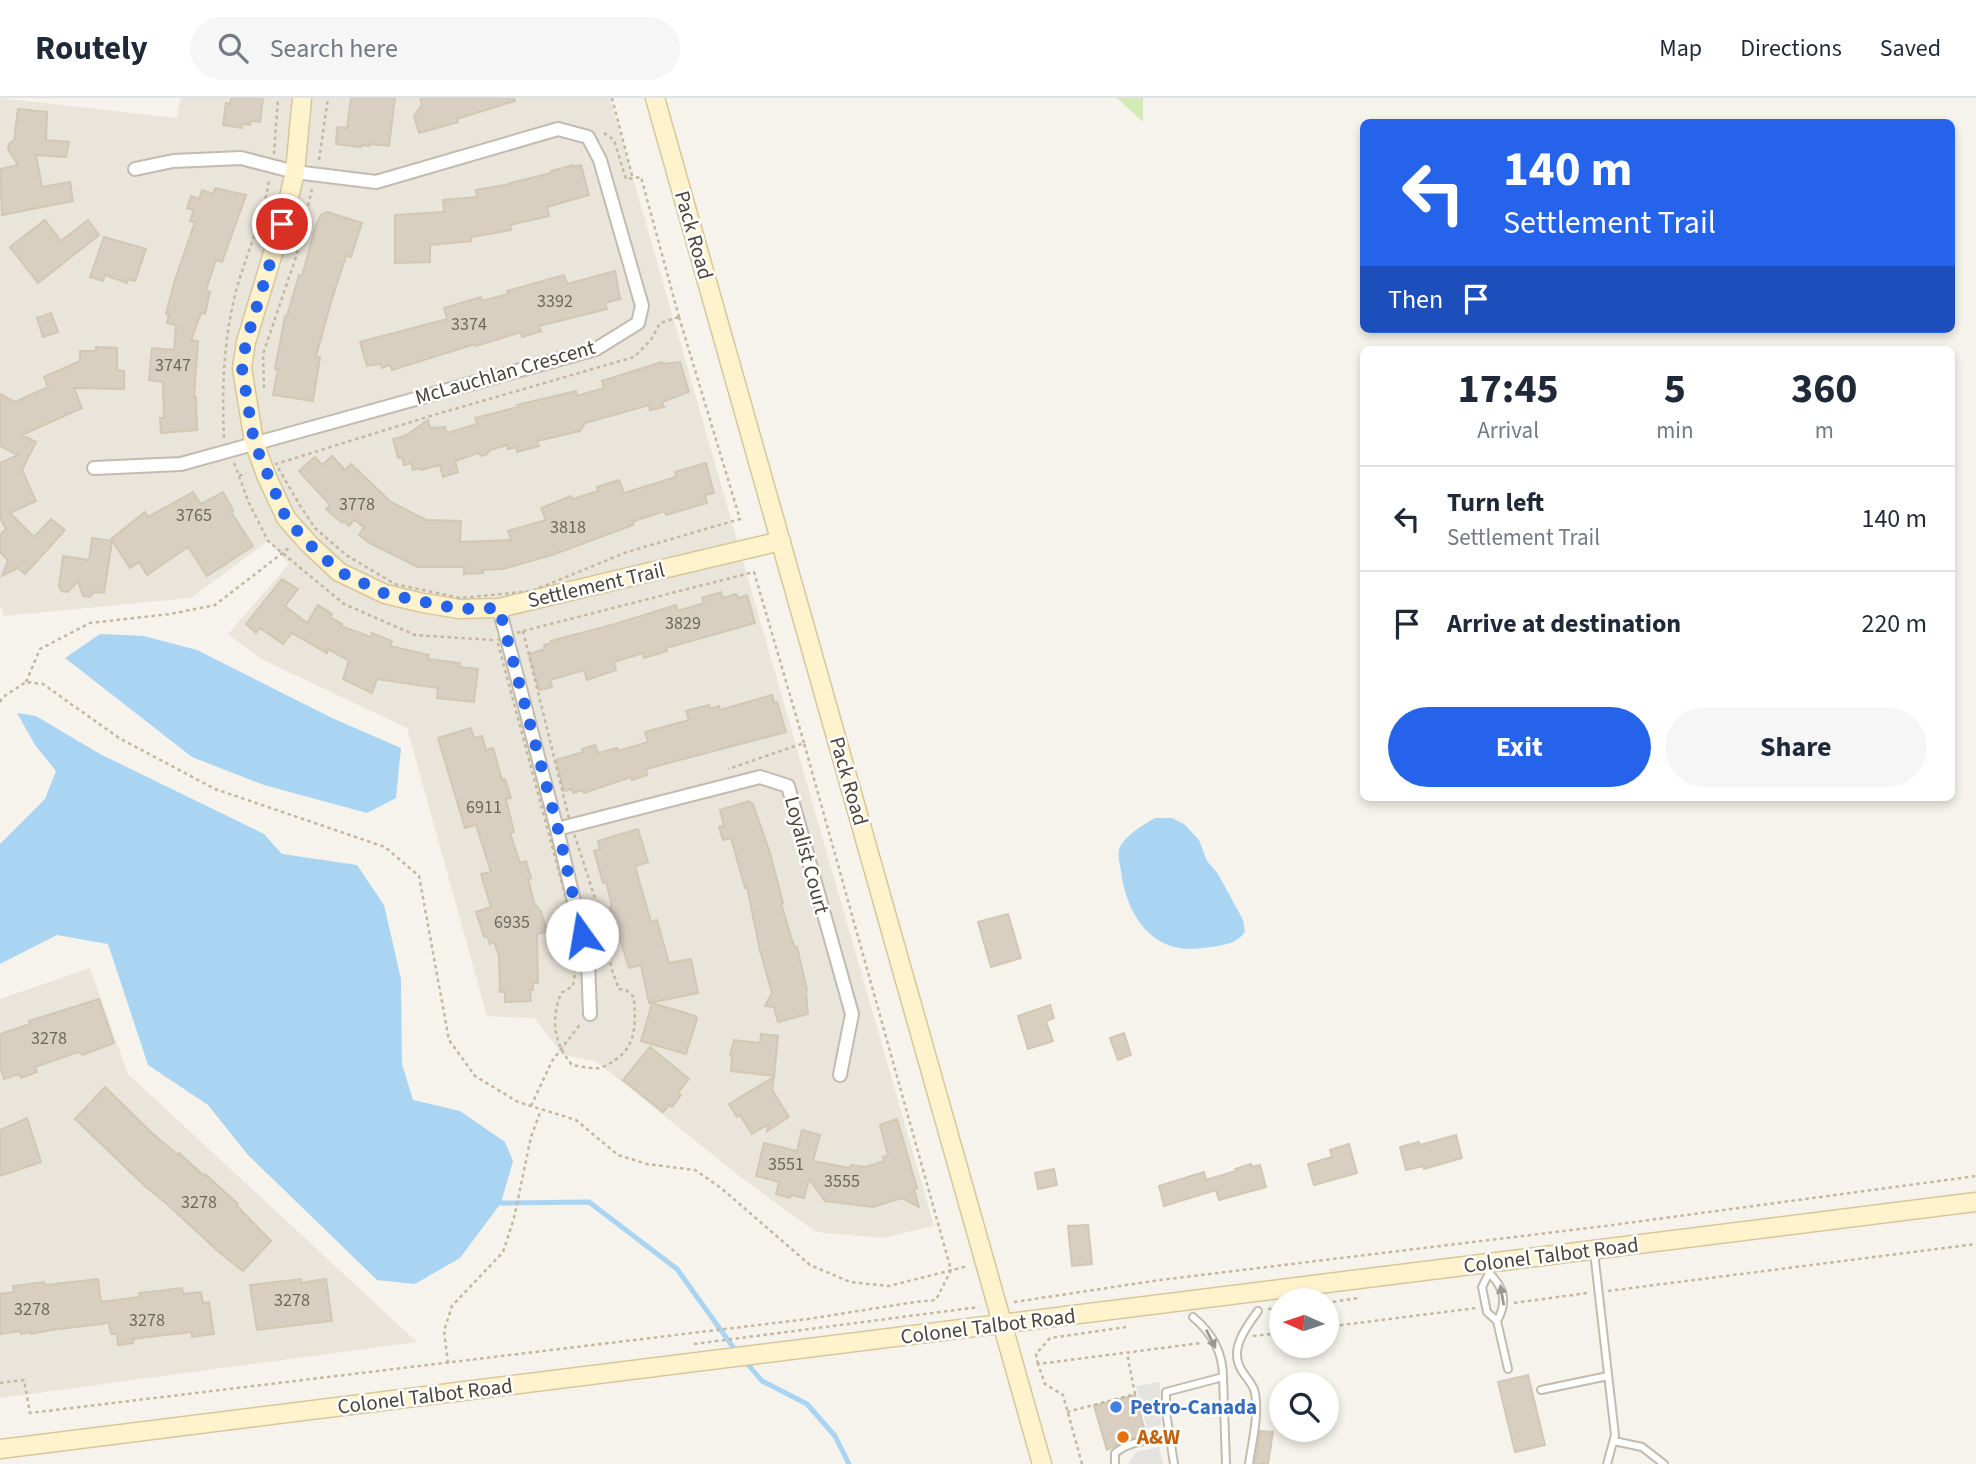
<!DOCTYPE html>
<style>
:root{--surface:#fff;--page:#f6f6f7;--text:#1f2937;--muted:#747a83;--line:#e0e1e3;--accent:#2563eb}
body{margin:0;font-family:"Source Sans 3",sans-serif;background:var(--page);color:var(--text);height:100vh;display:flex;flex-direction:column;font-size:26px;white-space:nowrap}
*{box-sizing:border-box;margin:0}
p{font-size:23px;color:var(--muted)}
.icon{flex:none;width:38px;height:38px;fill:none;stroke:currentColor;stroke-width:2;stroke-linecap:round;stroke-linejoin:round}
.map{position:relative;flex:1;overflow:hidden}
.side{position:absolute;left:1360px;top:248px;width:595px;height:455px;display:flex;flex-direction:column;background:var(--surface);border-radius:10px;box-shadow:0 4px 10px #0003}
.side>*{flex:none}
.top-card{position:absolute;left:1360px;top:21px;width:595px;height:214px;border-radius:10px;box-shadow:0 4px 10px #0003;background:#2563eb;color:#fff;overflow:hidden}
.needle{width:46px;rotate:273deg}
.tools{position:absolute;left:1269px;top:1190px;display:grid;gap:14px}
.tools a{display:grid;place-items:center;width:70px;height:70px;border-radius:50%;background:var(--surface);box-shadow:0 4px 10px #0003;font-size:35px}
.pin{position:absolute;display:grid;place-items:center;width:60px;height:60px;color:#fff;margin:-30px;border:4px solid #fff;border-radius:50%;box-shadow:0 2px 7px #0007}
.me{position:absolute;width:77px;margin:-38px;rotate:347deg;stroke-linejoin:round;filter:drop-shadow(0 0 5px #0008)}
.turn{display:flex;align-items:center;gap:24px;height:147px;padding:0 28px;font-size:32px}
.turn .icon{width:91px;height:91px;stroke-width:2.5}
.turn b{display:block;font-size:49px;line-height:60px}
.then{display:flex;align-items:center;height:66px;padding:0 28px;background:#0003;gap:14px;font-size:26px}
.eta{display:flex;justify-content:space-evenly;align-items:center;height:119px;text-align:center}
.eta b{font-size:42px;font-weight:700;line-height:49px}
.cta{display:flex;gap:14px;margin-top:auto;padding:14px 28px}
.cta a{flex:1;height:80px;border-radius:42px;background:var(--accent);color:#fff;font-size:28px;font-weight:700;line-height:80px;text-align:center}
.cta a+a{background:var(--page);color:var(--text)}
ul{padding:0;list-style:none}
li{display:flex;align-items:center;gap:21px;height:105px;padding:0 28px;border-top:2px solid var(--line)}
li div{flex:1}
li b{display:block;font-size:26px}
li em{font-style:normal}
header{display:flex;align-items:center;gap:42px;box-sizing:border-box;height:98px;padding:0 35px;background:var(--surface);border-bottom:2px solid var(--line)}
header strong{font-size:33px}
nav{display:flex;gap:38px;margin-inline-start:auto;font-size:24px}
.search{width:490px;height:63px;background:var(--page);display:flex;align-items:center;gap:18px;box-sizing:border-box;padding:0 24px;border-radius:38px;color:var(--muted);font-size:26px}
.map>svg:first-child{display:block}
.residential{fill:#eae5da}
.green{fill:#d2eab5}
.parking{fill:#e5e3e0}
.water{fill:#a9d4f2}
.lines{fill:none;stroke-linecap:round;stroke-linejoin:round}
.stream{stroke:#a9d4f2;stroke-width:5}
.building{fill:#d8cfc1;stroke:#d3c7b4;stroke-width:2}
.lane-casing{stroke:#c2bbae;stroke-width:10}
.street-casing{stroke:#c2bbae;stroke-width:16}
.secondary-casing{stroke:#d6c79b;stroke-width:21}
.path{stroke:#c4b79f;stroke-width:2.5;stroke-dasharray:3.5 3.5;stroke-linecap:butt}
.lane{stroke:#fff;stroke-width:6}
.street{stroke:#fff;stroke-width:12}
.secondary{stroke:#fff3cd;stroke-width:18}
.oneway{fill:#9c9892}
.route{stroke:#2563eb;stroke-width:12;stroke-dasharray:0 21.6}
.shop-dot{fill:#3f7fe0;stroke:#fff;stroke-width:2.5}
.food-dot{fill:#e8710a;stroke:#fff;stroke-width:2.5}
.labels{text-anchor:middle;stroke-width:5;stroke-linejoin:round;paint-order:stroke}
.number-label{font-size:18px;fill:#6e675b}
.street-label{font-size:21px;fill:#4b4439;stroke:#fff}
.shop-label{font-size:21px;font-weight:bold;fill:#366cbe;stroke:#fff;text-anchor:start}
.food-label{font-size:21px;font-weight:bold;fill:#c56008;stroke:#fff;text-anchor:start}
</style>
<header>
<strong>Routely</strong>
<div class="search"><svg class="icon" aria-label="search" viewBox="0 0 24 24"><circle cx="10" cy="10" r="6"/><path d="M15 15l6 6"/></svg>Search here</div>
<nav><a>Map</a><a>Directions</a><a>Saved</a></nav>
</header>
<div class="map">
<svg width="1976" height="1366" viewBox="0 0 1976 1366">
<rect width="100%" height="100%" fill="#f6f3ec"/>
<path class="residential" d="M0 0 177 20 181 0H610L934 1128 884 1140 816 1134 739 1078 596 963 563 957 534 920 487 918 407 630 261 561 228 536 289 466 268 443 191 500 4 518 0 507Z
M90 870 128 976 417 1244 0 1300V901Z"/>
<path class="green" d="M1117 0H1143V24Z"/>
<path class="parking" d="M1160 1284 1161 1327 1147 1330 1136 1288Z
M1159 1349 1163 1366H1128L1136 1354Z"/>
<path class="water" d="M100 536 144 538 197 552 332 620 401 650 396 700 367 715 264 687 192 659 65 560Z
M17 615 36 618 100 656 264 736 282 756 357 767 384 807 401 881 402 966 413 1002 460 1013 505 1044 513 1063 501 1105 460 1160 415 1186 377 1182 248 1057 208 1007 148 967 108 846 57 837 0 866V746L45 701 56 673 35 647Z
M1155 720H1172L1184 726 1199 742 1207 763 1218 776 1243 822 1245 834C1237 845 1225 847 1212 849 1201 850 1190 852 1179 850 1143 844 1125 807 1121 773 1120 765 1116 754 1121 747 1129 735 1143 727 1155 720Z"/>
<g class="lines">
<path class="stream" d="M501 1105 589 1104 677 1171 738 1256
M745 1263 762 1283 807 1306 835 1338 849 1366"/>
</g>
<path class="building" d="M231 0H263L260 24 251 23 250 27 242 26V30L223 27 226 5 230 6Z
M351 0H395L389 48 369 46V48L361 47V49L336 46 337 29 347 30Z
M420 0H514L515 3 457 21 458 24 419 35 414 18 422 7Z
M18 11 47 14 46 42 69 44 66 59 36 57 42 89 70 84 73 103 2 117 0 71 18 67 8 51 9 46 14 42Z
M573 67V69L581 67 589 97 547 109 549 118 510 127 511 132 471 139V143L430 147V164L395 165V117L444 114 443 102 477 99 476 92 510 86V85L551 75V73Z
M215 90 246 97 222 164 216 162 206 192 210 194 205 216 201 215 191 242 198 243 194 299H196L197 332 161 335 160 320H164L163 284 149 282 152 250 174 252 176 227 167 225 169 216H166L174 185 195 124 190 123 194 112 187 110 191 98 199 101 202 92 213 96Z
M327 114 362 125 351 159 346 158 331 204 316 258 320 259 313 303 273 297 278 271H275L285 218H287L299 177 302 178 316 127 321 117Z
M45 122 61 143 88 122 99 137 38 185 10 149Z
M104 139 146 151 135 183 128 181 127 185 105 177 103 183 90 179Z
M615 173 620 201 605 205 607 211 539 228 541 233 522 239 521 234 476 248 475 246 392 272 390 267 382 270 381 266 367 268 360 244 447 221 444 210 481 199 482 203 508 196 507 193 564 177 567 186Z
M51 215 58 234 43 239 37 220Z
M96 249 117 250V272L124 273V291L74 290 82 310 22 337 36 344 22 372 36 403 10 415 34 439 51 421 65 432 25 476 18 470 2 478 8 462 0 454V437L6 431 0 420V365L18 357 0 348V296L15 304 48 289 44 279 80 263V253H96Z
M662 264 663 266 680 264 689 294 662 304 664 309 650 312 649 307 585 325 580 333 537 343 539 348 517 354 516 349 508 351 507 347 490 352 487 356 482 358 478 355 455 363 458 374 443 379 440 367 421 372 420 370 413 372 411 365 404 367 402 359 398 360 393 341 405 338 428 322 430 330 445 329 447 335 477 326 475 320 518 309 517 307 576 293 577 298 604 290 602 283Z
M332 358 345 372 351 366 391 404 426 422 461 423 460 444 511 442 508 433 546 422 541 410 571 398 573 401 598 393 597 389 619 382 624 395 676 379 675 374 706 365 714 395 705 397 707 405 666 417 665 413 634 423 633 427 552 457 503 471 483 472V475L464 476V469H418L369 445 359 437 364 429 354 422 349 428 344 423 342 425 326 411 330 407 299 373 315 359 322 367Z
M193 394 201 406 223 394 233 412 231 414 253 448 207 478 188 449 147 477 139 464 130 470 111 441 145 414 148 419Z
M92 440 112 443 104 495 94 494 90 499 83 498 78 483 68 494 62 493 59 489 63 458 89 462Z
M282 481 298 491 285 508 307 525 318 507 332 516 330 519 342 526 341 528 371 539 372 535 392 543 390 548 429 557 428 561 460 565 459 569 478 571 474 604 437 600 438 590 377 581 372 595 343 581 349 563 328 551 327 555 292 535 283 546 260 530 256 535 246 526Z
M721 494 723 500 736 496 738 500 747 497 755 525 666 550 667 553 644 560 643 555 614 564 616 572 587 582 584 572 550 582 552 589 539 592 529 556 545 551 544 547 552 545 551 543 615 526 676 507 678 513 704 505 702 500Z
M772 597 774 605 777 604 786 634 646 671 647 677 632 682 631 679 584 695 583 692 573 695 572 691 564 693 556 662 583 654 582 651 595 647 598 655 617 650 618 653 648 644 645 634 689 622 686 613 709 607 710 611 719 608 720 612Z
M471 630 474 640 482 638 486 652 493 650 502 682 505 681 511 700 506 701 514 734 510 735 520 765 526 763 531 780 528 781 535 808H537L541 814 547 833 537 836 538 885H533V892H530L531 903 505 904V894H500L499 858 494 844 490 846 487 838 484 839 476 814 491 809 481 776 491 774 476 727 465 730 438 640Z
M749 703 753 706 770 755 783 805H781L792 842 795 849H797L807 892 806 893 808 916 778 924 774 909 765 908 772 895 760 852 747 789 745 790 731 740 723 742 719 729 724 728 720 712Z
M638 731 648 764 635 768 651 824 657 822 669 865 691 861 698 895 649 905 641 867 629 870 610 809 612 808 606 784 603 785 594 753 600 751 598 743Z
M1008 816 1021 860 991 869 978 824Z
M99 901 114 945 83 957 78 954 35 969 37 974 21 980 19 976 4 981 0 968V936L30 926 29 923Z
M652 905 696 918 697 921 686 956 641 943Z
M1050 907 1054 920 1046 923 1053 943 1028 951 1018 918Z
M1124 935 1131 957 1118 962 1110 940Z
M761 936 778 938 774 978 731 973 732 959 730 957 734 942 760 945Z
M650 949 689 981 678 995 681 997 672 1009 669 1007 663 1014 623 982Z
M774 979 772 992 789 1019 767 1033 769 1026 752 1036 740 1017 737 1019 729 1006Z
M105 989 153 1036 178 1057 179 1055 204 1078 205 1076 238 1106 237 1108 271 1143 243 1173 220 1155 167 1106 146 1089 75 1021Z
M27 1020 41 1064 0 1078V1032Z
M897 1021 917 1090 914 1091 919 1109 902 1100 873 1109 825 1103 809 1081 804 1100 791 1097 790 1100 776 1096 779 1084 756 1078 764 1045 797 1053 802 1032 820 1037 813 1063 850 1070 851 1067 866 1069 884 1063 883 1059 888 1057 880 1027Z
M1456 1037 1462 1060 1424 1071 1423 1068 1406 1072 1400 1049 1419 1044 1420 1047Z
M1349 1046 1357 1075 1314 1087 1308 1066 1332 1059 1330 1052Z
M1251 1066 1252 1069 1260 1067 1266 1089 1219 1102 1216 1092 1164 1108 1159 1088 1204 1074 1206 1082 1236 1073 1235 1071Z
M1054 1071 1057 1087 1038 1091 1035 1075Z
M1088 1127 1092 1166 1072 1168 1068 1128Z
M98 1181 101 1204 140 1199 139 1195 182 1190 183 1196 201 1194 203 1205 209 1204 214 1236 192 1239V1234L165 1237 133 1241V1245L118 1247 117 1236H111L109 1225 51 1232 31 1236V1234L21 1236 20 1233 0 1236V1196L14 1194 13 1188 44 1184 45 1187Z
M301 1181V1185L326 1181 332 1223 257 1232 250 1187Z
M1528 1277 1545 1347 1515 1354 1498 1284Z
M1135 1297 1146 1337 1125 1342 1107 1352 1094 1308Z
M1260 1333 1273 1334 1268 1366H1255Z"/>
<g class="lines">
<defs>
<path id="lane" d="M1594 1154 1615 1337 1607 1366
M1488 1167 1489 1175 1482 1189 1487 1214 1497 1223 1508 1271
M1489 1175C1504 1189 1508 1204 1497 1223
M1223 1279 1226 1366
M1541 1292 1608 1278
M1614 1343 1642 1349 1664 1366
M1115 1366V1355C1130 1343 1151 1341 1169 1340
M1174 1366 1166 1314V1294L1223 1279C1223 1254 1211 1234 1193 1219
M1249 1366C1252 1344 1259 1318 1255 1295 1253 1284 1243 1278 1239 1267 1231 1248 1248 1227 1258 1213"/>
<path id="street" d="M94 370 181 366 596 251 638 225 642 208 600 62 588 39 558 31 376 84 295 74 241 60 173 63 135 71
M499 510 557 731 588 863 590 916
M557 731 760 679 788 688 852 916 840 977"/>
<path id="secondary" d="M302 0 295 74 286 112 246 244 242 270 254 344 266 377 286 420 309 446 339 474 385 496 423 505 459 511 499 510 781 443
M655 0 1042 1366
M0 1351 1976 1104"/>
</defs>
<use href="#lane" class="lane-casing"/>
<use href="#street" class="street-casing"/>
<use href="#secondary" class="secondary-casing"/>
<path class="path" d="M612 0 633 81
M604 35 614 42 626 81 641 79 679 219
M274 56 278 0
M319 62 328 0
M679 219 740 421 627 454 532 493 460 500 395 486 346 457 315 430 299 406 276 366 427 319 634 259 651 242 660 225Z
M264 290 263 256 297 156 312 91
M224 340C222 295 223 251 233 206 242 164 262 126 269 83
M234 365 239 378 246 375
M239 378 248 403 268 443 344 506 415 537 493 542
M523 533 569 720 602 822 612 872 619 891 626 892 634 899C635 922 638 944 618 960 612 964 607 968 599 970 590 971 580 968 572 967 553 944 551 921 561 895L573 888 579 849 497 542Z
M523 533 754 474 804 645
M26 584 40 551 90 525 170 516 215 507 289 450
M0 604 3 599 26 584 43 586 119 640 215 691 385 749 419 778 449 942 475 978 518 1004 576 1022 618 1057 647 1066 695 1072 721 1090 810 1167 850 1184 889 1188 968 1168
M531 1008 552 963 581 925
M1608 1193 1976 1146
M1014 1204 1160 1182 1605 1128 1976 1078
M1326 1205 1358 1200
M1514 1205 1587 1195
M1268 1211 1281 1210
M1326 1229 1476 1210
M1253 1238 1281 1235
M694 1246 979 1209
M448 1265 444 1233 452 1208 503 1154 514 1120 531 1039 541 1012
M1038 1266 1036 1256 1050 1240 1126 1229
M0 1285 24 1282 30 1315 808 1221 915 1204 936 1202 951 1172 804 645 728 671
M1067 1314 1135 1296 1127 1255
M1082 1366 1063 1297 1045 1286 1038 1266 1201 1245"/>
<use href="#lane" class="lane"/>
<use href="#street" class="street"/>
<use href="#secondary" class="secondary"/>
</g>
<defs><path id="oneway-solid" d="M-6-.8H1V-3.2L6.5 0L1 3.2V.8H-6Z" transform="scale(1.75)"/></defs>
<g class="oneway">
<use href="#oneway-solid" transform="translate(1502 1197) rotate(-100)"/>
<use href="#oneway-solid" transform="translate(1211 1241) rotate(63)"/>
</g>
<g class="lines">
<path class="route" d="M282 126 246 244 242 270 254 344 286 420 309 446 340 474 386 496 459 511 499 510 558 731 582 837"/>
</g>
<circle class="shop-dot" cx="1116" cy="1309" r="7"/>
<circle class="food-dot" cx="1123" cy="1339" r="7"/>
<g class="labels">
<g class="number-label">
<text x="555" y="209">3392</text>
<text x="469" y="232">3374</text>
<text x="173" y="273">3747</text>
<text x="357" y="412">3778</text>
<text x="194" y="423">3765</text>
<text x="568" y="435">3818</text>
<text x="683" y="531">3829</text>
<text x="484" y="715">6911</text>
<text x="512" y="830">6935</text>
<text x="49" y="946">3278</text>
<text x="786" y="1072">3551</text>
<text x="842" y="1089">3555</text>
<text x="199" y="1110">3278</text>
<text x="292" y="1208">3278</text>
<text x="32" y="1217">3278</text>
<text x="147" y="1228">3278</text>
</g>
<g class="street-label">
<text transform="translate(694 137) rotate(74)" y="7">Pack Road</text>
<text transform="translate(505 274) rotate(-16)" y="7">McLauchlan Crescent</text>
<text transform="translate(596 487) rotate(-13)" y="7">Settlement Trail</text>
<text transform="translate(849 683) rotate(74)" y="7">Pack Road</text>
<text transform="translate(807 757) rotate(75)" y="7">Loyalist Court</text>
<text transform="translate(1551 1157) rotate(-7)" y="7">Colonel Talbot Road</text>
<text transform="translate(988 1228) rotate(-7)" y="7">Colonel Talbot Road</text>
<text transform="translate(425 1298) rotate(-7)" y="7">Colonel Talbot Road</text>
</g>
<g class="shop-label">
<text x="1130" y="1316">Petro-Canada</text>
</g>
<g class="food-label">
<text x="1137" y="1346">A&amp;W</text>
</g>
</g>
</svg>
<div class="tools">
<a><svg class="needle" viewBox="-14 -14 28 28"><path d="M0-13l5 13h-10z" fill="#e53935"/><path d="M0 13l5-13h-10z" fill="#747a83"/></svg></a>
<a><svg class="icon" aria-label="search" viewBox="0 0 24 24"><circle cx="10" cy="10" r="6"/><path d="M15 15l6 6"/></svg></a>
</div>
<div class="pin" style="left:282px;top:126px;background:#d93025"><svg class="icon" aria-label="arrive" viewBox="0 0 24 24"><path d="M6 21V4h12l-3 4 3 4H6"/></svg></div>
<svg class="me" style="left:582px;top:837px" viewBox="-20 -20 40 40"><circle r="19" fill="#fff"/><path d="M0-13L10 11 0 6-10 11z" fill="#2563eb"/></svg>
<div class="top-card">
<div class="turn"><svg class="icon" aria-label="left" viewBox="0 0 24 24"><path d="M17 20v-9H6M10 6l-5 5 5 5"/></svg><div><b>140 m</b>Settlement Trail</div></div>
<div class="then">Then<svg class="icon" aria-label="arrive" viewBox="0 0 24 24"><path d="M6 21V4h12l-3 4 3 4H6"/></svg></div>
</div>
<section class="side">
<div class="eta">
<div><b>17:45</b><p>Arrival</p></div>
<div><b>5</b><p>min</p></div>
<div><b>360</b><p>m</p></div>
</div>
<ul>
<li><svg class="icon" aria-label="left" viewBox="0 0 24 24"><path d="M17 20v-9H6M10 6l-5 5 5 5"/></svg><div><b>Turn left</b><p>Settlement Trail</p></div><em>140 m</em></li>
<li><svg class="icon" aria-label="arrive" viewBox="0 0 24 24"><path d="M6 21V4h12l-3 4 3 4H6"/></svg><div><b>Arrive at destination</b></div><em>220 m</em></li>
</ul>
<div class="cta"><a>Exit</a><a>Share</a></div>
</section>
</div>
